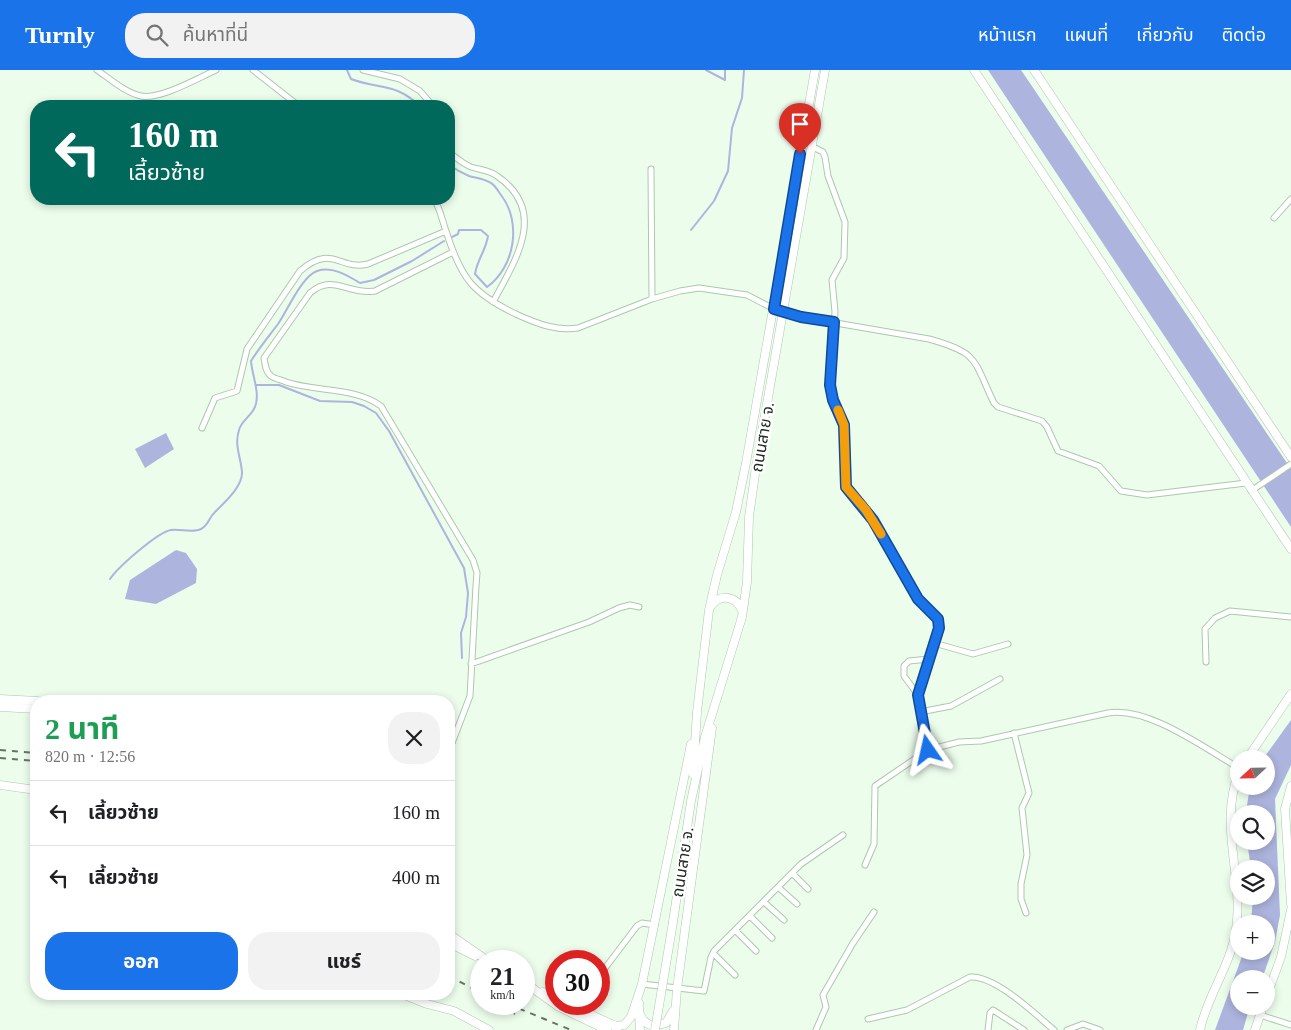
<!DOCTYPE html>
<html lang="th">
<meta charset="utf-8">
<style>
:root{--surface:#fff;--page:#f2f2f2;--text:#202124;--muted:#757577;--line:#e0e0e0;--accent:#1a73e8}
body{margin:0;font-family:"Times New Roman","Noto Sans Thai",serif;background:var(--page);color:var(--text);height:100vh;display:flex;flex-direction:column;font-size:19px;white-space:nowrap}
*{box-sizing:border-box;margin:0}
p{font-size:16px;color:var(--muted)}
.icon{flex:none;width:28px;height:28px;fill:none;stroke:currentColor;stroke-width:2;stroke-linecap:round;stroke-linejoin:round}
.map{position:relative;flex:1;overflow:hidden}
.sheet{position:absolute;left:30px;top:625px;width:425px;height:305px;display:flex;flex-direction:column;background:var(--surface);border-radius:20px;box-shadow:0 2px 8px #0003}
.sheet>*{flex:none}
.top-card{position:absolute;left:30px;top:30px;width:425px;height:105px;border-radius:20px;box-shadow:0 2px 8px #0003;background:#00695c;color:#fff;overflow:hidden}
.needle{width:32px;rotate:248deg}
.tools{position:absolute;left:1230px;top:680px;display:grid;gap:10px}
.tools a{display:grid;place-items:center;width:45px;height:45px;border-radius:50%;background:var(--surface);box-shadow:0 2px 8px #0003;font-size:25px}
.speed{position:absolute;left:470px;top:880px;display:flex;gap:10px;font-size:25px;font-weight:700;text-align:center}
.speed>*{display:grid;place-content:center;width:65px;height:65px;border-radius:50%;background:var(--surface);box-shadow:0 2px 8px #0003;line-height:1}
.speed small{font-size:12px;font-weight:400}
.speed .limit{border:8px solid #d22;background:#fff;color:#111}
.pin{position:absolute;display:grid;place-items:center;width:42px;height:42px;color:#fff;margin:-51px -21px;border-radius:50% 50% 50% 0;rotate:-45deg;box-shadow:0 0 5px #0007}
.pin .icon{rotate:45deg}
.me{position:absolute;width:55px;margin:-28px;rotate:349deg;stroke-linejoin:round;filter:drop-shadow(0 0 4px #0008)}
.turn{display:flex;align-items:center;gap:18px;height:105px;padding:0 15px;font-size:22px}
.turn .icon{width:65px;height:65px;stroke-width:2.5}
.turn b{display:block;font-size:35px;line-height:42px}
.round{display:grid;place-items:center;flex:none;width:52px;height:52px;border-radius:20px;background:var(--page)}
.overview{display:flex;align-items:center;justify-content:space-between;height:85px;padding:0 15px}
h1{font-size:30px;font-weight:700;line-height:38px;color:#1e9e55}
.primary-button{display:flex;gap:10px;margin-top:auto;padding:10px 15px}
.primary-button a{flex:1;height:58px;border-radius:20px;background:var(--accent);color:#fff;font-size:20px;font-weight:700;line-height:58px;text-align:center}
.primary-button a+a{background:var(--page);color:var(--text)}
ul{padding:0;list-style:none}
li{display:flex;align-items:center;gap:15px;height:65px;padding:0 15px;border-top:1px solid var(--line)}
li div{flex:1}
li b{display:block;font-size:19px}
li em{font-style:normal}
header{display:flex;align-items:center;gap:30px;box-sizing:border-box;height:70px;padding:0 25px;background:var(--accent);color:#fff}
header strong{font-size:24px}
nav{display:flex;gap:28px;margin-inline-start:auto;font-size:18px}
.search{width:350px;height:45px;background:var(--page);display:flex;align-items:center;gap:12px;box-sizing:border-box;padding:0 18px;border-radius:20px;color:var(--muted);font-size:19px}
.map>svg:first-child{display:block}
.water{fill:#adb4dd}
.lines{fill:none;stroke-linecap:round;stroke-linejoin:round}
.stream{stroke:#adb4dd;stroke-width:2}
.street-casing{stroke:#acc8ad;stroke-width:7}
.secondary-casing{stroke:#acc8ad;stroke-width:9}
.street{stroke:#fff;stroke-width:5}
.secondary{stroke:#fff;stroke-width:8}
.rail{stroke:#677367;stroke-width:2;stroke-dasharray:6 6;stroke-linecap:butt}
.secondary-bridge-casing{stroke:#acc8ad;stroke-width:9;stroke-linecap:butt}
.secondary-bridge{stroke:#fff;stroke-width:8}
.route-casing{stroke:#114b97;stroke-width:12}
.route{stroke:#1a73e8;stroke-width:9}
.slow{stroke:#f59e0b;stroke-width:9}
.labels{text-anchor:middle;stroke-width:5;stroke-linejoin:round;paint-order:stroke}
.street-label{font-size:16px;fill:#202a20;stroke:#fff}
</style>
<header>
<strong>Turnly</strong>
<div class="search"><svg class="icon" aria-label="search" viewBox="0 0 24 24"><circle cx="10" cy="10" r="6"/><path d="M15 15l6 6"/></svg>ค้นหาที่นี่</div>
<nav><a>หน้าแรก</a><a>แผนที่</a><a>เกี่ยวกับ</a><a>ติดต่อ</a></nav>
</header>
<div class="map">
<svg width="1291" height="960" viewBox="0 0 1291 960">
<rect width="100%" height="100%" fill="#ecfdec"/>
<path class="water" d="M988 0H1021L1291 399V457Z
M166 363 174 379 145 398 135 379Z
M176 480 186 483 197 499 196 513 156 534 125 529 130 510Z
M1291 650V695L1275 729 1280 845 1275 872 1262 909H1239V936H1250L1243 960H1215L1244 881H1266V854H1251L1253 826H1266V799H1251L1247 771H1266V744H1246V742L1250 716H1266V689H1263Z"/>
<g class="lines">
<path class="stream" d="M347 0 351 9C381 20 394 12 420 36
M706 0 725 10V0
M449 95C455 99 462 103 469 106 476 108 485 109 491 113 495 115 498 121 501 125 522 152 515 197 487 217L475 204C477 190 486 180 488 166L481 160H459L458 164 452 167
M691 160 714 131 728 101 732 58 742 28 744 0
M256 315H279L320 331 352 332 364 336 376 343 389 361 464 498 468 523 466 547 461 563 462 588
M110 509C118 497 158 462 171 460 181 459 193 463 201 459 209 455 209 447 215 442 225 432 243 416 242 402 241 388 234 375 239 360 241 352 247 349 252 342 263 328 252 307 251 291 259 278 269 266 278 254 287 241 302 206 317 201 332 196 347 205 360 213L374 210 412 191 444 171"/>
<defs>
<path id="street" d="M97 0C110 9 126 23 141 26 160 30 198 8 216 0
M253 0 299 36
M363 0 400 9 420 21 433 36
M811 76 823 82 825 87 828 106 845 152 844 188 832 210 835 242 830 315 833 330 844 355 846 417 873 450 918 529 939 552 918 625 928 680
M449 82C455 87 463 94 471 97 480 100 489 100 497 106 549 141 515 191 493 232
M651 99 652 229
M434 129C440 138 442 150 446 161 461 209 473 224 518 245 538 254 556 261 578 258L652 229 680 221 699 218 747 225 774 239 801 247 929 269C980 283 973 290 994 333L998 337 1042 351 1047 357 1058 381 1099 396 1121 421 1147 425 1246 413
M1274 148 1291 129
M202 358 215 328 237 321 247 279 300 201C332 173 340 201 368 194L446 161
M1251 421 1291 394
M934 573 973 584 1008 574
M1206 592 1205 559 1215 548 1230 541 1291 547
M471 594 589 552 619 538 630 535 639 537
M918 625 904 606V596L909 591 929 589
M920 642 951 636 1000 609
M1014 663 1029 723 1022 738 1027 785 1021 814V829L1026 843
M449 681 470 626 476 516 477 503 473 490 381 336C355 317 316 322 286 312 282 310 275 309 271 306 266 302 265 295 264 288L310 223C333 203 347 225 375 221L453 182
M865 795 874 774 875 716 928 680 959 672 981 671 1108 643C1148 636 1204 678 1239 698
M792 803 808 819
M778 817 797 834
M764 832 784 850
M750 846 772 868
M735 860 756 881
M713 883 735 905
M599 906 637 856 642 853 655 855
M642 914 704 921 711 887 714 881 801 794 843 765
M1260 945 1291 955
M868 949 907 940 970 907C995 905 1035 944 1054 960
M816 960 826 937 823 925 853 873 874 842
M988 960 990 943 993 940 1024 960
M1067 960 1083 954 1100 960"/>
<path id="secondary" d="M974 0 1291 479
M1034 0 1291 387
M711 536C720 523 737 526 742 541
M0 629 38 631
M0 637 36 639
M1247 689 1291 624
M693 704 697 642 709 540 717 505 736 442 746 393 815 0
M0 715 36 720
M1291 716 1285 739 1291 834
M673 852 691 731 705 667 742 547 747 512 749 447 756 397 825 0
M449 864 488 891
M449 873 475 886
M524 912 559 937 607 960
M543 922 556 928
M402 924 427 934 454 941 489 960
M1266 928 1281 887 1291 840
M639 933C638 944 641 951 652 956L666 953 673 941
M567 934 618 957
M639 945 640 960
M614 956 624 955 631 947 642 914 691 674
M674 960 677 919 712 658
M1200 960C1207 926 1231 895 1236 860 1244 805 1218 756 1239 702
M1255 960 1263 936"/>
</defs>
<use href="#street" class="street-casing"/>
<use href="#secondary" class="secondary-casing"/>
<use href="#street" class="street"/>
<use href="#secondary" class="secondary"/>
<path class="rail" d="M0 680 36 683
M0 688 36 691
M449 906 481 923
M492 934 515 944
M508 934 571 960"/>
<defs>
<path id="secondary-bridge" d="M655 960 673 852"/>
</defs>
<use href="#secondary-bridge" class="secondary-bridge-casing"/>
<use href="#secondary-bridge" class="secondary-bridge"/>
</g>
<g class="lines">
<defs>
<path id="route" d="M800 84 774 239 801 247 834 252 830 315 833 330 844 355 846 417 873 450 918 529 938 549 939 558 918 625 928 680"/>
</defs>
<use href="#route" class="route-casing"/>
<use href="#route" class="route"/>
<path class="slow" d="M838 340 844 355 846 417 866 440 881 464"/>
</g>
<g class="labels">
<g class="street-label">
<text transform="translate(762 367) rotate(-80)" y="6">ถนนสาย จ.</text>
<text transform="translate(682 792) rotate(-81)" y="6">ถนนสาย จ.</text>
</g>
</g>
</svg>
<div class="tools">
<a><svg class="needle" viewBox="-14 -14 28 28"><path d="M0-13l5 13h-10z" fill="#e53935"/><path d="M0 13l5-13h-10z" fill="#757577"/></svg></a>
<a><svg class="icon" aria-label="search" viewBox="0 0 24 24"><circle cx="10" cy="10" r="6"/><path d="M15 15l6 6"/></svg></a>
<a><svg class="icon" aria-label="layers" viewBox="0 0 24 24"><path d="M12 4l9 5-9 5-9-5zM3 14l9 5 9-5"/></svg></a>
<a>+</a>
<a>−</a>
</div>
<div class="speed"><div>21<small>km/h</small></div><div class="limit">30</div></div>
<div class="pin" style="left:800px;top:84px;background:#d93025"><svg class="icon" aria-label="arrive" viewBox="0 0 24 24"><path d="M6 21V4h12l-3 4 3 4H6"/></svg></div>
<svg class="me" style="left:928px;top:680px" viewBox="-20 -20 40 40"><path d="M0-17L14 15 0 8-14 15z" fill="#1a73e8" stroke="#fff" stroke-width="4"/></svg>
<div class="top-card">
<div class="turn"><svg class="icon" aria-label="left" viewBox="0 0 24 24"><path d="M17 20v-9H6M10 6l-5 5 5 5"/></svg><div><b>160 m</b>เลี้ยวซ้าย</div></div>
</div>
<section class="sheet">
<div class="overview"><div><h1>2 นาที</h1><p>820 m · 12:56</p></div><a class="round"><svg class="icon" aria-label="close" viewBox="0 0 24 24"><path d="M6 6l12 12M18 6L6 18"/></svg></a></div>
<ul>
<li><svg class="icon" aria-label="left" viewBox="0 0 24 24"><path d="M17 20v-9H6M10 6l-5 5 5 5"/></svg><div><b>เลี้ยวซ้าย</b></div><em>160 m</em></li>
<li><svg class="icon" aria-label="left" viewBox="0 0 24 24"><path d="M17 20v-9H6M10 6l-5 5 5 5"/></svg><div><b>เลี้ยวซ้าย</b></div><em>400 m</em></li>
</ul>
<div class="primary-button"><a>ออก</a><a>แชร์</a></div>
</section>
</div>
